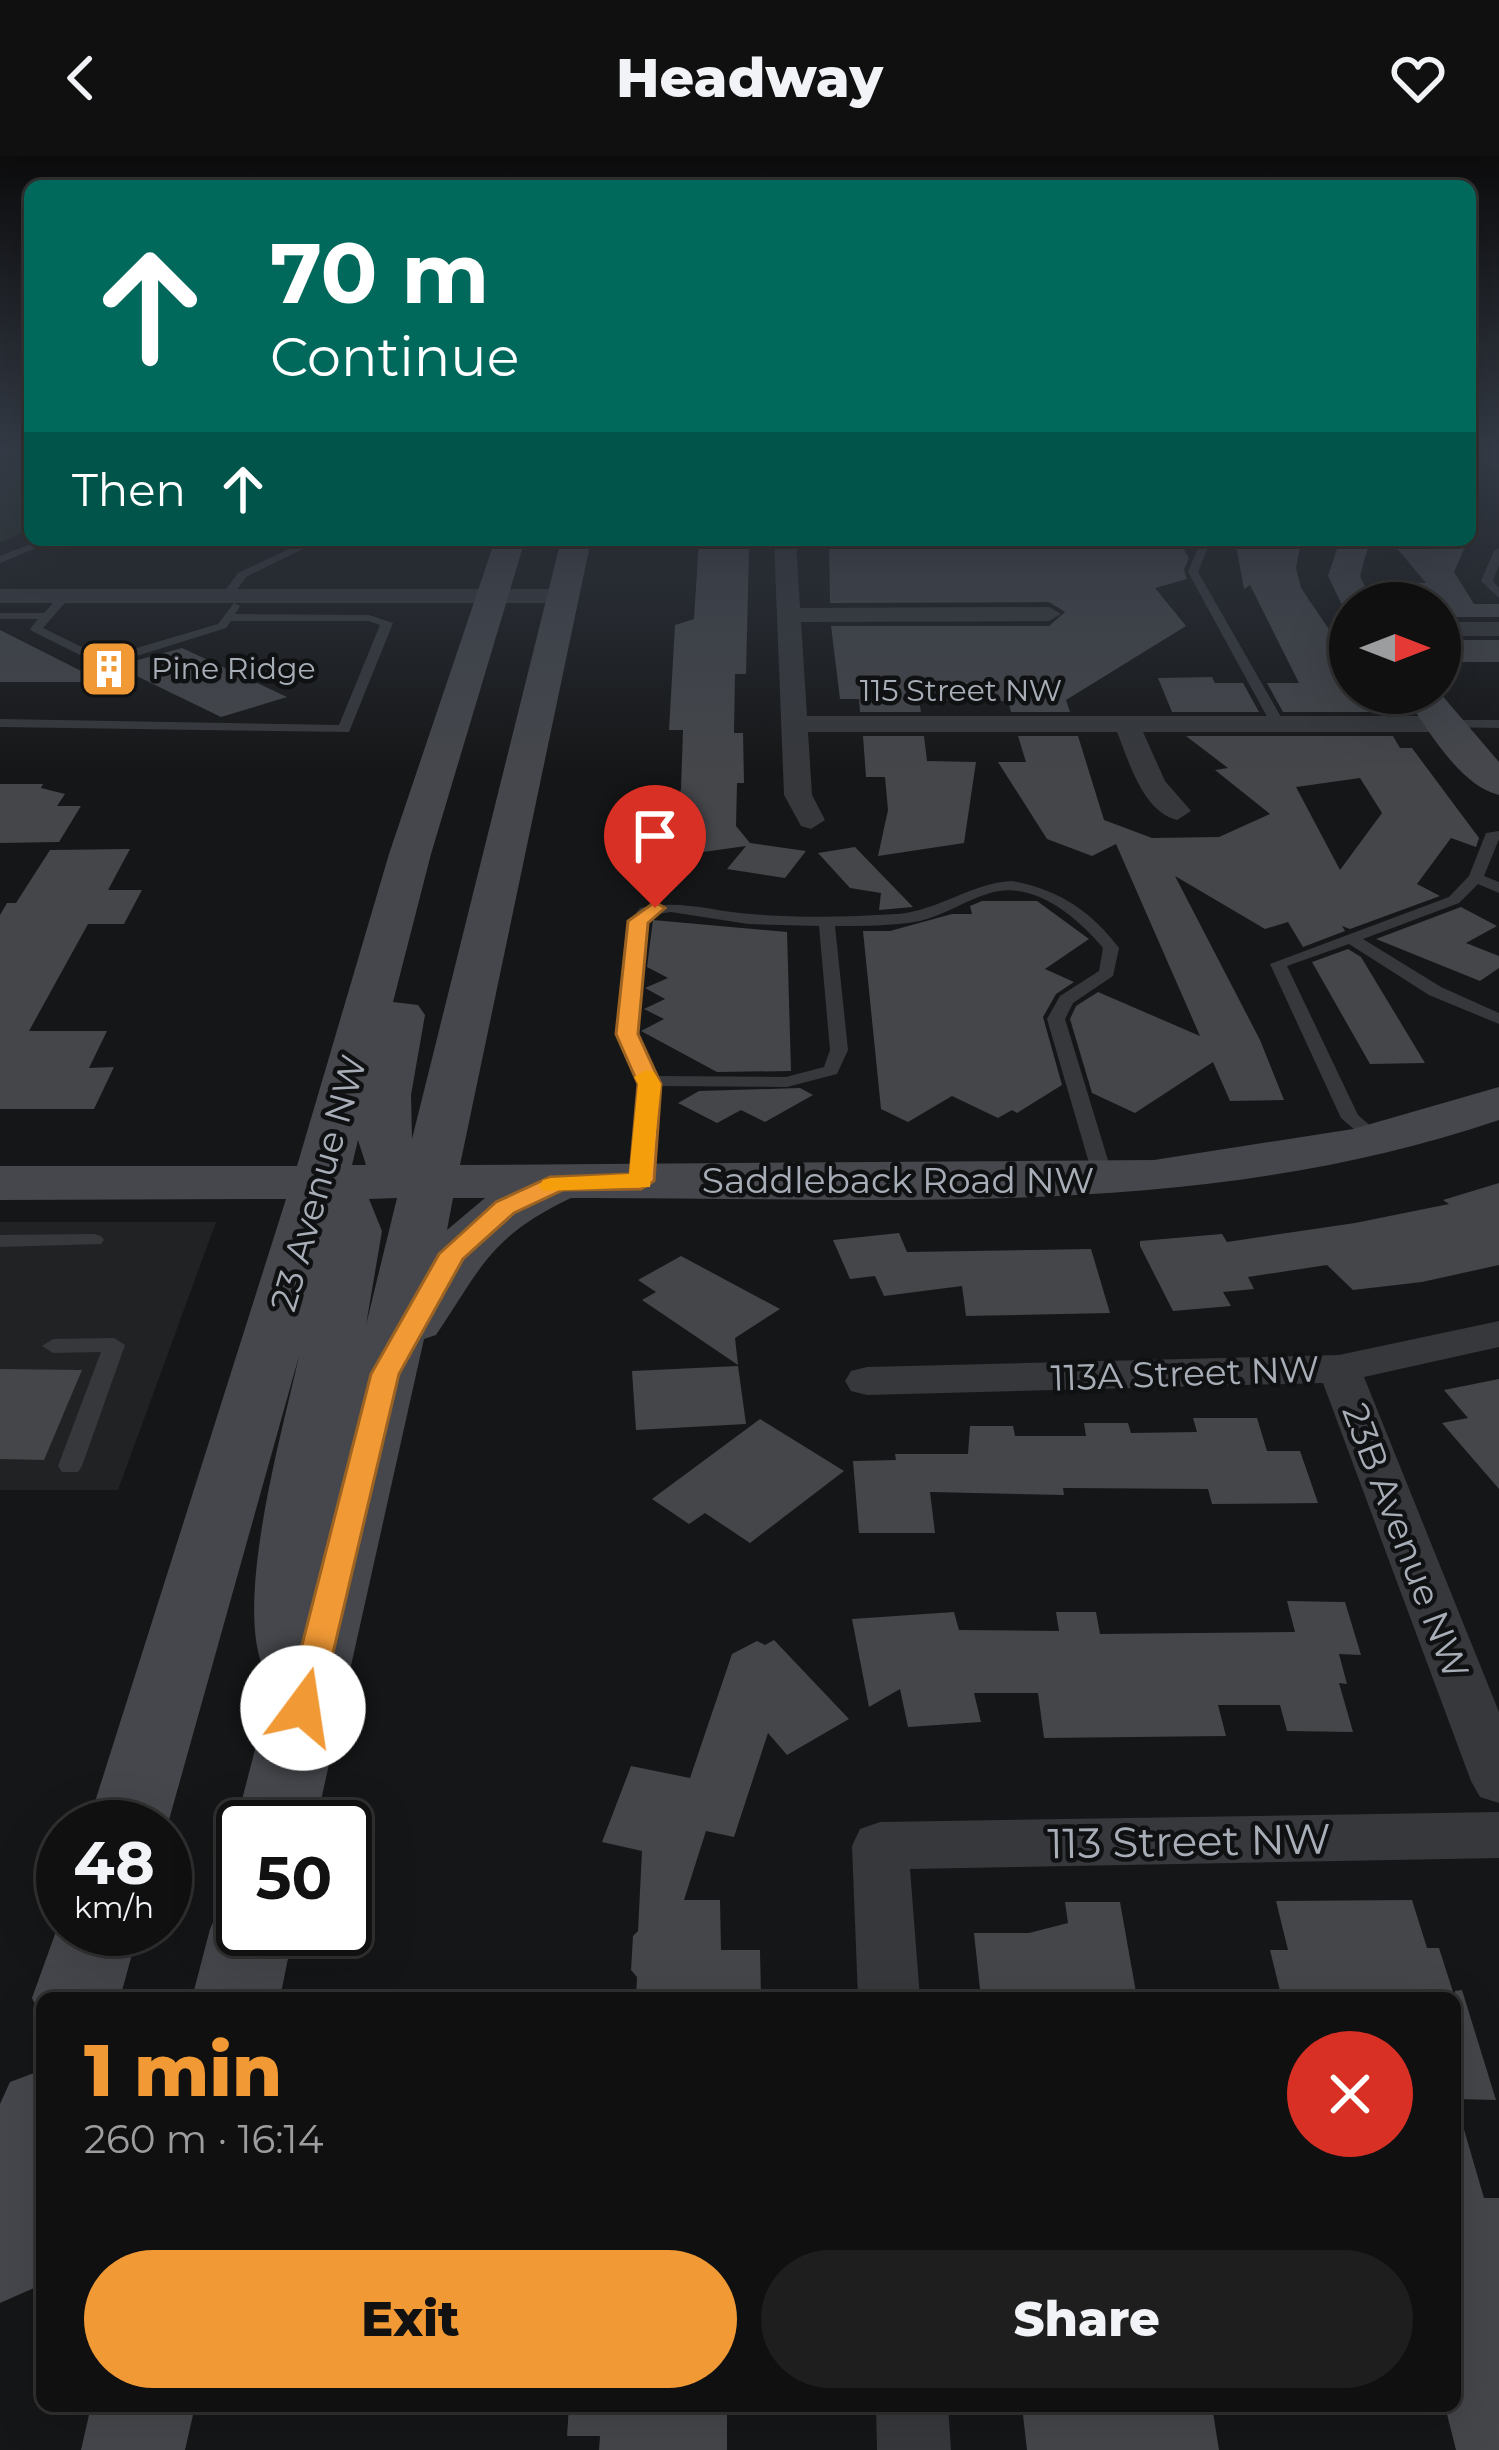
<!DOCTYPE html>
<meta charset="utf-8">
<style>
:root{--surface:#101011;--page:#1e1e1f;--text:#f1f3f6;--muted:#9c9d9f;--line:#303031;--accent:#f09935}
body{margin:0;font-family:Montserrat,sans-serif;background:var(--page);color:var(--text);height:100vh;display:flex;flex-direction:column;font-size:45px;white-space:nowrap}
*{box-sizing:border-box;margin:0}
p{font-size:39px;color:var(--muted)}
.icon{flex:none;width:66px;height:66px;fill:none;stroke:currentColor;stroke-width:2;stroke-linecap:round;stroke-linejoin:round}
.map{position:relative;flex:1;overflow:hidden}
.drawer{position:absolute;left:36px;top:1836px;width:1425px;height:420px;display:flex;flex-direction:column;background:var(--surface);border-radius:18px;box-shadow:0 12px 48px #0002,0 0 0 3px var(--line)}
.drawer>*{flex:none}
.top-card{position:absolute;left:24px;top:24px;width:1452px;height:366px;border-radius:18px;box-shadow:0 12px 48px #0002,0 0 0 3px var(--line);background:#00695c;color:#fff;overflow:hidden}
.needle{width:78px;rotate:90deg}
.buttons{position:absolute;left:1329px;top:426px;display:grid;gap:24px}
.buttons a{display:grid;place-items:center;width:132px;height:132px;border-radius:50%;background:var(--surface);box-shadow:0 12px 48px #0002,0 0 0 3px var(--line);font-size:60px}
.speed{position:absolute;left:36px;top:1644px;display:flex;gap:24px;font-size:60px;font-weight:700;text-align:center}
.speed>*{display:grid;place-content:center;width:156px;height:156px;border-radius:50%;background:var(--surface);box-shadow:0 12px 48px #0002,0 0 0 3px var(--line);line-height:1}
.speed small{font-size:30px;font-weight:400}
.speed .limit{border:6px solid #111;border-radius:18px;background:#fff;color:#111}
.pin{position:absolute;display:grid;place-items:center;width:102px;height:102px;color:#fff;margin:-123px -51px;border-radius:50% 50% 50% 0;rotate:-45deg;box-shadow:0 0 12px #0007}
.pin .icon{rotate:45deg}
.me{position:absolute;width:132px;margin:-66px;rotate:14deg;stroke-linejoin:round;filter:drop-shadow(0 0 9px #0008)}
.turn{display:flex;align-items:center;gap:42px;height:252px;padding:0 48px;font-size:54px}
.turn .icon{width:156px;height:156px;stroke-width:2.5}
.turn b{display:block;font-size:84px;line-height:102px}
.then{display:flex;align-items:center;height:114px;padding:0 48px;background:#0003;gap:24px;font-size:45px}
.round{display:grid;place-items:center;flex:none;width:126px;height:126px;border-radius:63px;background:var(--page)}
.headline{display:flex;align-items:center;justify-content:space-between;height:204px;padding:0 48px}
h1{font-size:72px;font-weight:800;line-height:90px;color:var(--accent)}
.cta{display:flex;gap:24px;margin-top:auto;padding:24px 48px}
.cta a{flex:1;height:138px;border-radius:72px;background:var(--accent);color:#111;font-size:48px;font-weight:800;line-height:138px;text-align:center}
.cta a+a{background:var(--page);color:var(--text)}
header{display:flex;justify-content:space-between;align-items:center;height:156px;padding:0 48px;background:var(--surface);font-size:54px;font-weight:800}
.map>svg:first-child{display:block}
.built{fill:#212224}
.green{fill:#222a22}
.building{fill:#44464a;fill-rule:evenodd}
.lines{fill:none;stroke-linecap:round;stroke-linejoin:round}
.lane{fill:#36383c;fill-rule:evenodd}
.street{fill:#36383c;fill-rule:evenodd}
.secondary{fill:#45474c;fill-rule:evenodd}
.route{fill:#f09935;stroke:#9c6322;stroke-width:3}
.slow{fill:#f59e0b}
.labels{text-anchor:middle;stroke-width:9;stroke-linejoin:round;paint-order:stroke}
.far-poi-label{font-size:30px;fill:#a8aeb7;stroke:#101112;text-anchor:start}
.far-street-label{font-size:30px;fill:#a8aeb7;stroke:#101112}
.street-label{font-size:36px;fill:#a8aeb7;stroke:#101112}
.near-street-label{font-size:42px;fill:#a8aeb7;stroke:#101112}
</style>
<header><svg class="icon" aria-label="back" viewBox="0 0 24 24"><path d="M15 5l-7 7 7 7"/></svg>Headway<svg class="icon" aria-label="heart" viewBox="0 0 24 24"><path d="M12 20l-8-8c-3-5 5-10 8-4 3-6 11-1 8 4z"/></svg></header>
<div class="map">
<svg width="1499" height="2294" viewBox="0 0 1499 2294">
<rect width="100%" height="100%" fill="#151617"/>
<path class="built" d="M0 1066H216L118 1334H0Z"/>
<path class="green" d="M0 296H30V373L0 387Z"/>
<path class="building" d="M699 384H744V393H749L746 518H735L734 577H743L744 627H737L736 670 750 687 806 695 785 722 727 713 746 690 682 699 662 674 665 642 678 643 681 633 683 574H669L675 469 694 463Z
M829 384H1178L1189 402 1184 414 1187 423 1155 432 1186 470 1066 544 1070 556H1011L1008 545H919L921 556H860L859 543H840L831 470H1049L1065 456 1049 446 830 447Z
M1235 384H1291L1289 390 1300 391 1296 412 1301 432 1347 500H1341L1350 514V537H1365L1377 556H1283L1267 527H1299L1250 429 1244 433Z
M1390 384H1468L1454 416 1474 448H1499V461H1440V447H1408L1392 426 1426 427Z
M0 474 103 526H0Z
M1440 484H1499V506H1455Z
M182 492 287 541 221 561 116 510Z
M1212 521 1215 527H1243L1259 556H1172L1158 522Z
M863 580H924L927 605 976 606 964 687 878 700 888 654 885 621H866Z
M1018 580H1078L1104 664 1152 682 1219 681 1270 658 1215 614 1228 612 1186 580H1393L1400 592H1412L1479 682 1476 691 1451 682 1417 728 1440 740 1350 773 1342 770 1345 775 1303 791 1288 766 1265 773 1175 720 1260 884 1284 944 1230 945 1213 906 1135 957 1092 937 1070 863 1076 850 1098 836 1200 880 1116 688 1092 700 1047 683 998 606H1026ZM1360 622 1382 657 1340 714 1296 631Z
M0 628H43L41 632 65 638 57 650H81L59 686 0 687Z
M855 691 882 719 913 751 879 754 881 737 850 732 818 697Z
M130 693 108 734H142L124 768H88L29 875H107L89 912 114 911 94 953H0V759L7 747H16L50 694Z
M982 745H1037L1089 783 1045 813 1074 826 1056 838 1043 861 1062 929 1017 957 1012 954 998 962 952 940 908 966 881 953 863 775H890L952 758H972L970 750Z
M1461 751 1497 770 1466 787 1499 800V812L1480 825 1376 783Z
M653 764 787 776 791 915 717 916 641 875 664 863 644 853 665 843 645 832 668 822 647 811Z
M1348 793 1361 801 1425 907 1370 908 1312 806Z
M800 932 813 939 765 966 741 954 717 967 678 947 699 935Z
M1499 1027V1109L1422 1126 1353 1134 1327 1109 1248 1121 1254 1133 1223 1136 1231 1150 1173 1155 1140 1090V1085L1222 1078 1227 1086 1355 1067 1449 1048 1443 1044Z
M899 1077 907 1096 1091 1093 1110 1157 966 1160 962 1130 884 1140 875 1120 850 1123 833 1084Z
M681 1100 780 1153 735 1182 738 1209 642 1144 656 1136 638 1124Z
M738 1210 746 1268 636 1274 632 1215Z
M0 1213 82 1214 44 1304 0 1303Z
M1499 1223V1333L1442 1267 1468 1262 1444 1234Z
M1193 1262H1257L1267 1295H1300L1318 1347 1212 1348 1208 1333 1063 1332 1064 1339 930 1336 935 1377H859L853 1305 896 1304 895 1298H968L970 1270H1013L1015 1280H1086L1084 1267H1128L1131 1277 1197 1276Z
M760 1263 844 1315 750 1387 705 1357 689 1368 652 1343Z
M1287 1445 1345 1446 1361 1499 1339 1498 1347 1528 1339 1527 1353 1576 1287 1575 1280 1549H1218L1226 1580 1044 1582 1038 1537H974L981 1566 908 1571 900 1533 869 1551 852 1463 954 1456 959 1474 1059 1475 1056 1456H1096L1100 1478 1295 1476Z
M774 1484 849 1563 787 1599 768 1577 734 1681 706 1675 684 1744H720L721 1794H760L761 1842H636L637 1821 631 1814 633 1780 638 1775 642 1695 602 1686 631 1610 690 1622 732 1498 757 1485 765 1489Z
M1412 1744 1427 1792H1439L1455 1842V1835L1462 1834 1496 1944 1455 1943V1842L1281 1839 1270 1794H1288L1276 1745Z
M1065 1746H1120L1137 1842H981L974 1777H1029L1068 1767Z
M1463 1970 1484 2042H1499V2294H1456L1445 2250H1455V1972Z
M569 2250H727V2294H599L600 2280H567Z
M1022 2250H1212L1219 2294H1027Z"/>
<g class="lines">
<path class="lane" d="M1477 296H1487L1499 306V314Z
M41 384H55L0 407V400Z
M308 384H321L246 421 231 442 221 440 238 417Z
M330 384H399L382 393Z
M1201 384H1211L1198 416 1285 568 1283 571 1271 568 1188 416Z
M1499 392V409L1493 425 1499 432V442L1481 425 1494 395Z
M61 438 71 440 43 472 88 494 123 496 218 468 234 447 240 450 235 458 369 459 393 467 349 576 0 571V563L339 569 380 469 369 465H231L226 472 124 504 82 500 32 475 30 473 38 463H0V457H44Z
M1444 564H1499V572L1439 571 1437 568Z
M1499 675V683L1484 720 1499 726V737L1478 728 1459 747 1363 783 1441 831 1499 857V868L1429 839 1349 788 1287 810 1358 959 1388 985 1379 991 1372 989 1341 962 1270 808 1449 741 1469 720 1486 677Z
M1012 725C1058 733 1091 755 1119 792L1113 820 1073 847 1065 863 1114 1024 1111 1028H1097L1094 1024 1047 863 1060 840 1099 815 1103 792C1077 761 1034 724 990 737 966 744 945 759 920 765 892 770 862 770 835 770L848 894 837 918 787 931 659 930 652 1025 642 1031 635 1029 632 1025 641 928 618 877 630 765 640 752C679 743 712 755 750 758 799 762 848 761 897 758 938 755 971 727 1012 725ZM671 756 748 768 819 770 830 894 824 911 786 921 655 920 636 877 646 765 651 759Z
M94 1078 101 1080 104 1084 101 1088 0 1091V1079Z
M114 1182 125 1189 82 1310 78 1316H62L58 1310 101 1196 53 1197 42 1190 53 1183Z"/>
<path class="street" d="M774 384H796L800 452 1049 451 1061 458 1049 465 801 466 807 560H1444L1457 568 1444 576H1143L1165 625 1191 655 1177 664C1142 655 1129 605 1117 576H808L812 639 825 664 811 673 801 670 784 639Z
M0 433H563L574 440 563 447H0Z
M1440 466H1499V480H1440Z
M1499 1165V1191L1364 1221 1499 1556V1647L1480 1641 1471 1625 1323 1227 867 1239 851 1235 845 1225 851 1215 867 1211 1339 1199Z
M1499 1656V1702L910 1713 920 1842H858L852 1690 860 1673 880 1666Z
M876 2250H948L951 2294H877Z"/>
<path class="secondary" d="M495 384H525L431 698 393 846 418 849 425 859 411 939 412 983 561 384H591L460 1009 1154 1004 1353 973 1499 931V964C1200 1066 882 1041 571 1042 490 1081 483 1109 436 1179L424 1183 315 1671H243V1687L235 1671 274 1520 266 1518C231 1453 283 1274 299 1200L167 1671 165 1676V1671H87L286 1043 0 1044V1010H297L389 698ZM358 984 366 1009H352ZM397 1042 366 1169 382 1075 369 1043ZM453 1042H485L447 1074Z
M1340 384H1370L1360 420 1373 447H1350V455L1341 447 1328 420Z
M1403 537H1440L1499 606V639C1458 629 1426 570 1403 537Z
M243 1740V1773H294L280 1842H192L210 1773 222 1747Z
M63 1756V1773H139L120 1842H42V1863L32 1842Z
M42 1914V2114L34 2132 0 2147V1948L10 1926Z
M91 2250H195L185 2294H81Z"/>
</g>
<linearGradient id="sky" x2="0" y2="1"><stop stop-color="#0c0c0d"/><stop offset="0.48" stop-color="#353c47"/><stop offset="1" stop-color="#353c47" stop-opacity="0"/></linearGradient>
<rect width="1499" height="617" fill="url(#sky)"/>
<path class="route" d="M655 746 665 752 648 767 638 878 661 928 654 1025 641 1033 563 1034 514 1057 463 1103 399 1218 320 1552 315 1562 303 1566 291 1562 286 1552 371 1218 439 1098 496 1046 550 1021 630 1018 638 928 616 878 628 765Z"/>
<path class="slow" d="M646 914 654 916 661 928 650 1031 543 1035 539 1030 543 1024 551 1022 629 1018 638 928 634 921Z"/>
<defs>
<symbol id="building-square" viewBox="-11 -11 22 22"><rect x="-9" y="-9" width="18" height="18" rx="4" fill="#f09935" stroke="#101112"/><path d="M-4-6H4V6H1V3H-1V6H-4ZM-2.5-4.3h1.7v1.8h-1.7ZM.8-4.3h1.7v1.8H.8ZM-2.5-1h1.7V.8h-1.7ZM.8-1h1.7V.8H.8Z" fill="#fff"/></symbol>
</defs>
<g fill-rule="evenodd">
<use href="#building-square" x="76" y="480" width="66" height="66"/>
</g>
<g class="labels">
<g class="far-poi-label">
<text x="151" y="523">Pine Ridge</text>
</g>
<g class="far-street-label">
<text x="961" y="545">115 Street NW</text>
</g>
<g class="street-label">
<text x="898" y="1037">Saddleback Road NW</text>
<text transform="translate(318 1027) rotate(-74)" y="13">23 Avenue NW</text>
<text transform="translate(1185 1217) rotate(-2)" y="13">113A Street NW</text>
<text transform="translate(1406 1385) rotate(69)" y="13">23B Avenue NW</text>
</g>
<g class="near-street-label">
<text transform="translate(1189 1685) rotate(-1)" y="15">113 Street NW</text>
</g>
</g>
</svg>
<div class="buttons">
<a><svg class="needle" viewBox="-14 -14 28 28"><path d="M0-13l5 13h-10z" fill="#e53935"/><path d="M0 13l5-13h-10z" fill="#9c9d9f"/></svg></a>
</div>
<div class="speed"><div>48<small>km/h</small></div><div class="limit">50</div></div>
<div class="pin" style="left:655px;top:752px;background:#d93025"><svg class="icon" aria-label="arrive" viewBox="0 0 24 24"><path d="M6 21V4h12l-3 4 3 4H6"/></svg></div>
<svg class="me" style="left:303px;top:1552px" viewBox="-20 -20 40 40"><circle r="19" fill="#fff"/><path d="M0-13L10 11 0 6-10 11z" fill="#f09935"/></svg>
<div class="top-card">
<div class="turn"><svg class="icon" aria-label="ahead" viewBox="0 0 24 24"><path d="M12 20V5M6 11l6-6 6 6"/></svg><div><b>70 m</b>Continue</div></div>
<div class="then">Then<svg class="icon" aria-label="ahead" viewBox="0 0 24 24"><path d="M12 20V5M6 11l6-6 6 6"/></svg></div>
</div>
<section class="drawer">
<div class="headline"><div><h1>1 min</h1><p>260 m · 16:14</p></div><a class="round" style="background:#d93025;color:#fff"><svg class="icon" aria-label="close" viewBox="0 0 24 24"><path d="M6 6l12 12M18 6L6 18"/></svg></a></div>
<div class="cta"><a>Exit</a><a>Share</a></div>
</section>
</div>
